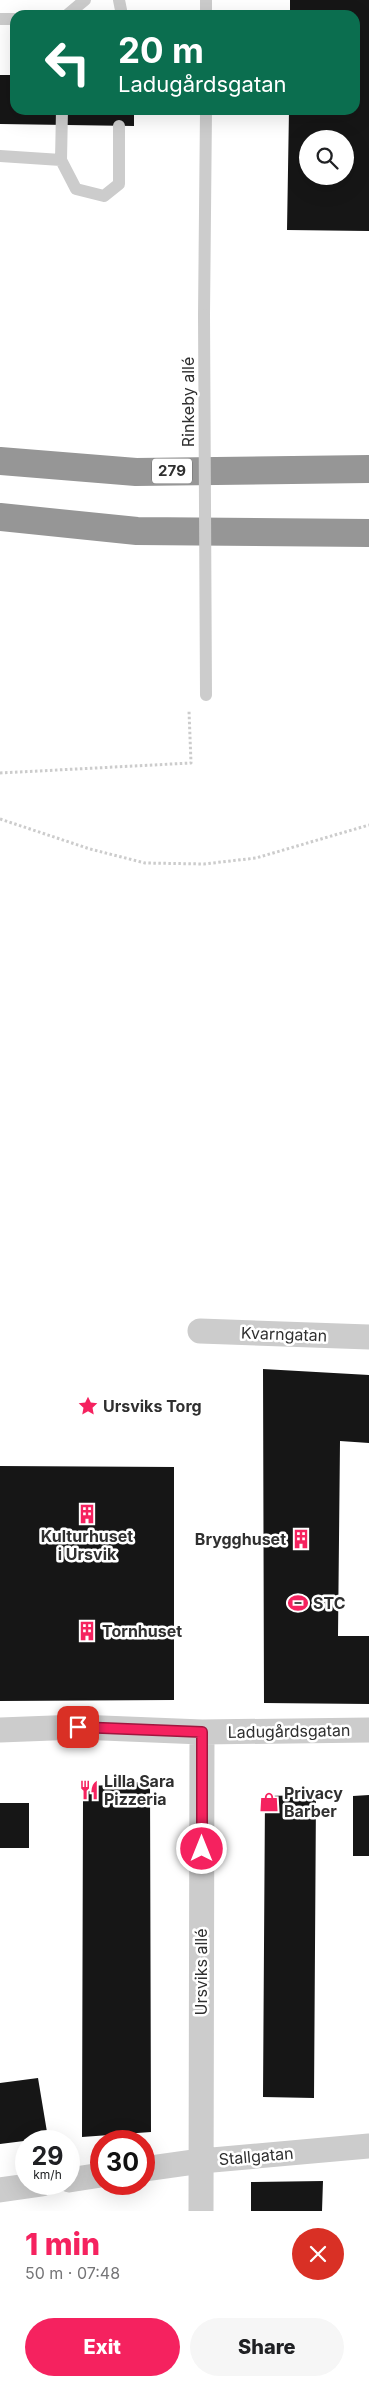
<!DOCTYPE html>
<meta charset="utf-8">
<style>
:root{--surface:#fff;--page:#f6f6f6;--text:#202124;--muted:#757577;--accent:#f5225f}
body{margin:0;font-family:Inter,sans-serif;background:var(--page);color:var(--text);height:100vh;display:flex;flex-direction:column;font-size:19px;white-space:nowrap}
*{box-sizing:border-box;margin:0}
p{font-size:16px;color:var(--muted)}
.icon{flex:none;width:28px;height:28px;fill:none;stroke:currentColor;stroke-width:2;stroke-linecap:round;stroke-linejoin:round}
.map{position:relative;height:2211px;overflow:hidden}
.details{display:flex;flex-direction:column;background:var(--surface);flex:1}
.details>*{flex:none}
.top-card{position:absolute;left:10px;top:10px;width:350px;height:105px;border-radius:15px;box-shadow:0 5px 20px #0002;background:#0b6e4f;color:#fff;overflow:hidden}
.controls{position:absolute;left:299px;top:130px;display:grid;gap:10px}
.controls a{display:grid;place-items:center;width:55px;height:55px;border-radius:50%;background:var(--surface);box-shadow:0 5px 20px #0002;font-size:25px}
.speed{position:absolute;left:15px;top:2130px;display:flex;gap:10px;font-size:25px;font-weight:700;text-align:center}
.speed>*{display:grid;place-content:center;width:65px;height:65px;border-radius:50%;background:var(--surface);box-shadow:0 5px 20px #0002;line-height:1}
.speed small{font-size:12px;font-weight:400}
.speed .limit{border:8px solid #d22;background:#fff;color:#111}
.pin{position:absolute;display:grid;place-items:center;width:42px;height:42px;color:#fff;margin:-21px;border-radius:10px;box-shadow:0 2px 8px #0006}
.me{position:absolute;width:55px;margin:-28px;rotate:0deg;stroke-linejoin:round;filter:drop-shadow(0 0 4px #0008)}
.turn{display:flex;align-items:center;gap:18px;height:105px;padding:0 25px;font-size:22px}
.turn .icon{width:65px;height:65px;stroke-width:2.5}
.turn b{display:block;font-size:35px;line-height:42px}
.round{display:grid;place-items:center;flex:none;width:52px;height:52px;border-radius:26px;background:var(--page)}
.head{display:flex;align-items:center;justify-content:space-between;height:85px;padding:0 25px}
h1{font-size:30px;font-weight:800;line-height:38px;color:var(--accent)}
.cta{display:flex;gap:10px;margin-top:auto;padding:10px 25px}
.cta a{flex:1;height:58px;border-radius:30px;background:var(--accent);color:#fff;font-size:20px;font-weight:800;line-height:58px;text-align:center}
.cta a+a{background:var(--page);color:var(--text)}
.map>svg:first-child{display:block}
.building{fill:#161616;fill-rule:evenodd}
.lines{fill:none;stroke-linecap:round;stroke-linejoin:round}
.path{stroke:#ccc;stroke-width:3;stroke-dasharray:2.5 2.5;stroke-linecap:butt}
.lane{stroke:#ccc;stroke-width:12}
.street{stroke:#ccc;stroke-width:25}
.highway{stroke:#969696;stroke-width:28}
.lane-bridge{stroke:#ccc;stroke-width:12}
.route-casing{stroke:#9f163e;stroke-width:12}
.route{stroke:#f5225f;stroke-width:9}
.labels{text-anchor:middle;stroke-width:5;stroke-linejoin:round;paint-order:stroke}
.shield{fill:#fff;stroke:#6d6d6d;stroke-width:1}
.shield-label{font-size:15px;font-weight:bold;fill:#2f2f2f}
.street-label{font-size:16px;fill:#2f2f2f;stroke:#fff}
.poi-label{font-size:16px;font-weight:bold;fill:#2f2f2f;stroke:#fff;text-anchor:start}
</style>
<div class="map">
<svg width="369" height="2211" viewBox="0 0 369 2211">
<rect width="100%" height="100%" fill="#fff"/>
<path class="building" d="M290 0H369V231L287 230 289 110H355V15H290ZM308 139H345V176H308Z
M106 10H135V15H106Z
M0 75H15V110H134V126L0 124Z
M263 1369 369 1375V1443L340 1441 338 1636H369V1704L264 1703Z
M0 1466 174 1467V1700L0 1701Z
M150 1782 151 2132 82 2137 83 1800H86V1786L112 1785V1783Z
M316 1795 314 2098 263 2097 265 1796Z
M369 1795V1856H353V1796Z
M0 1803H29V1848H0Z
M38 2078 48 2138 0 2144V2083Z
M323 2181 322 2211H251V2182Z"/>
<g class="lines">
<path class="path" d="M0 773 191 763 189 711
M0 819 90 849 145 863 204 864 256 858 369 825"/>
<path class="lane" d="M119 0 121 10
M67 15 85 0
M206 15V0
M0 19H15
M62 110 61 160 76 189 104 196 119 184V126
M0 156 61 160
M204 315 206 110"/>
<path class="street" d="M200 1331 369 1337
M0 1730 78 1727 202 1732 369 1730
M144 2169 201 2161 369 2146
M69 2180 101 2175
M0 2190 42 2184
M201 2211 202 1732"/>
<path class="highway" d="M0 461 136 472 369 469
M0 517 137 531 369 533"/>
<path class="lane-bridge" d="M204 315 206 695"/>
</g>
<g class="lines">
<defs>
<path id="route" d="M78 1727 202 1732V1849"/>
</defs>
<use href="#route" class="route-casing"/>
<use href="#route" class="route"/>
</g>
<defs>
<symbol id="sight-bare" viewBox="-9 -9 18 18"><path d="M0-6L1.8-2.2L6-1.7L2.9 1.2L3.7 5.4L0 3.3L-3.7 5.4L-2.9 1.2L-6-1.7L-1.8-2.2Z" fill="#f5225f" stroke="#fff" stroke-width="2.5" paint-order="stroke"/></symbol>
<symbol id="building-bare" viewBox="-9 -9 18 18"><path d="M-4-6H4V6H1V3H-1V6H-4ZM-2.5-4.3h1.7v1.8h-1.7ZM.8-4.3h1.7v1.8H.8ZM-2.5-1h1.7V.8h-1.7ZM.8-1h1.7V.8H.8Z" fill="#f5225f" stroke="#fff" stroke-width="2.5" paint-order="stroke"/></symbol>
<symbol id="stadium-bare" viewBox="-9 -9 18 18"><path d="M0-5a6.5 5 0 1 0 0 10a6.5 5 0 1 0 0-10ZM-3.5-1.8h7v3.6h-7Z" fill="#f5225f" stroke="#fff" stroke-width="2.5" paint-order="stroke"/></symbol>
<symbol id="restaurant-bare" viewBox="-9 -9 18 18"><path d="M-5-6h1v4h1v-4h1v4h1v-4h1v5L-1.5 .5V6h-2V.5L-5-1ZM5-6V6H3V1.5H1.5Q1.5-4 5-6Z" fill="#f5225f" stroke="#fff" stroke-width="2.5" paint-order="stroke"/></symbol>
<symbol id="shop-bare" viewBox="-9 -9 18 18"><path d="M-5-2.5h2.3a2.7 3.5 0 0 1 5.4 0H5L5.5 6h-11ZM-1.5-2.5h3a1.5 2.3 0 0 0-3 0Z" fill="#f5225f" stroke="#fff" stroke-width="2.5" paint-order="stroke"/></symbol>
</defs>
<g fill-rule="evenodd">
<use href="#sight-bare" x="74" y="1392" width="28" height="28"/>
<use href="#building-bare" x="73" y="1500" width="28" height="28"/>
<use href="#building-bare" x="287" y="1525" width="28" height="28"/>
<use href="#stadium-bare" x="284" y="1589" width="28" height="28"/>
<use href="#building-bare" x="73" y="1617" width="28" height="28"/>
<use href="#restaurant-bare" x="75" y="1776" width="28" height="28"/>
<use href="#shop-bare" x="255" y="1788" width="28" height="28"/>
</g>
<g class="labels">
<rect class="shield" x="152" y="458.5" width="40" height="25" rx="4"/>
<g class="shield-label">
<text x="172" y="476">279</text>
</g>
<g class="street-label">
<text transform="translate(188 402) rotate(-90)" y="6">Rinkeby allé</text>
<text transform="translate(284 1334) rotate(2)" y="6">Kvarngatan</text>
<text transform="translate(289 1731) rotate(-1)" y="6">Ladugårdsgatan</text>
<text transform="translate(201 1972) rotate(-90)" y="6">Ursviks allé</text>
<text transform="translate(256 2156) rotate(-5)" y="6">Stallgatan</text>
</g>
<g class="poi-label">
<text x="103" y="1412">Ursviks Torg</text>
<text x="87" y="1542" text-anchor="middle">Kulturhuset<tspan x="87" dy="18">i Ursvik</tspan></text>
<text x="286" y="1545" text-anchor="end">Brygghuset</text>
<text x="313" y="1609">STC</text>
<text x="102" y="1637">Tornhuset</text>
<text x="104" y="1787">Lilla Sara<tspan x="104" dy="18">Pizzeria</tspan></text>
<text x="284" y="1799">Privacy<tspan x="284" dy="18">Barber</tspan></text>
</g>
</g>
</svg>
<div class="controls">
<a><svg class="icon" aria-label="search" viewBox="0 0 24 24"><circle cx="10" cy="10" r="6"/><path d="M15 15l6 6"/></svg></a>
</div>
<div class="speed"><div>29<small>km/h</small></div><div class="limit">30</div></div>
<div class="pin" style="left:78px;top:1727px;background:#d93025"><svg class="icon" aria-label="arrive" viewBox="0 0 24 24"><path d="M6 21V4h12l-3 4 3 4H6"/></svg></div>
<svg class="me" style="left:202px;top:1849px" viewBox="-20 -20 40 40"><circle r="17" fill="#f5225f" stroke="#fff" stroke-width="3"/><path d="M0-11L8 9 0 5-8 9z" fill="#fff"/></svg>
<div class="top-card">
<div class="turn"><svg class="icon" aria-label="left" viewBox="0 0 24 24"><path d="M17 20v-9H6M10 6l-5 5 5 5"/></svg><div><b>20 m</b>Ladugårdsgatan</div></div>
</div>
</div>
<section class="details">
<div class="head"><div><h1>1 min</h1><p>50 m · 07:48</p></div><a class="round" style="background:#d93025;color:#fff"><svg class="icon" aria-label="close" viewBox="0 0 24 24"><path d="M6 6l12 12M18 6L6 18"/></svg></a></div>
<div class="cta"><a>Exit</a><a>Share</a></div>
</section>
